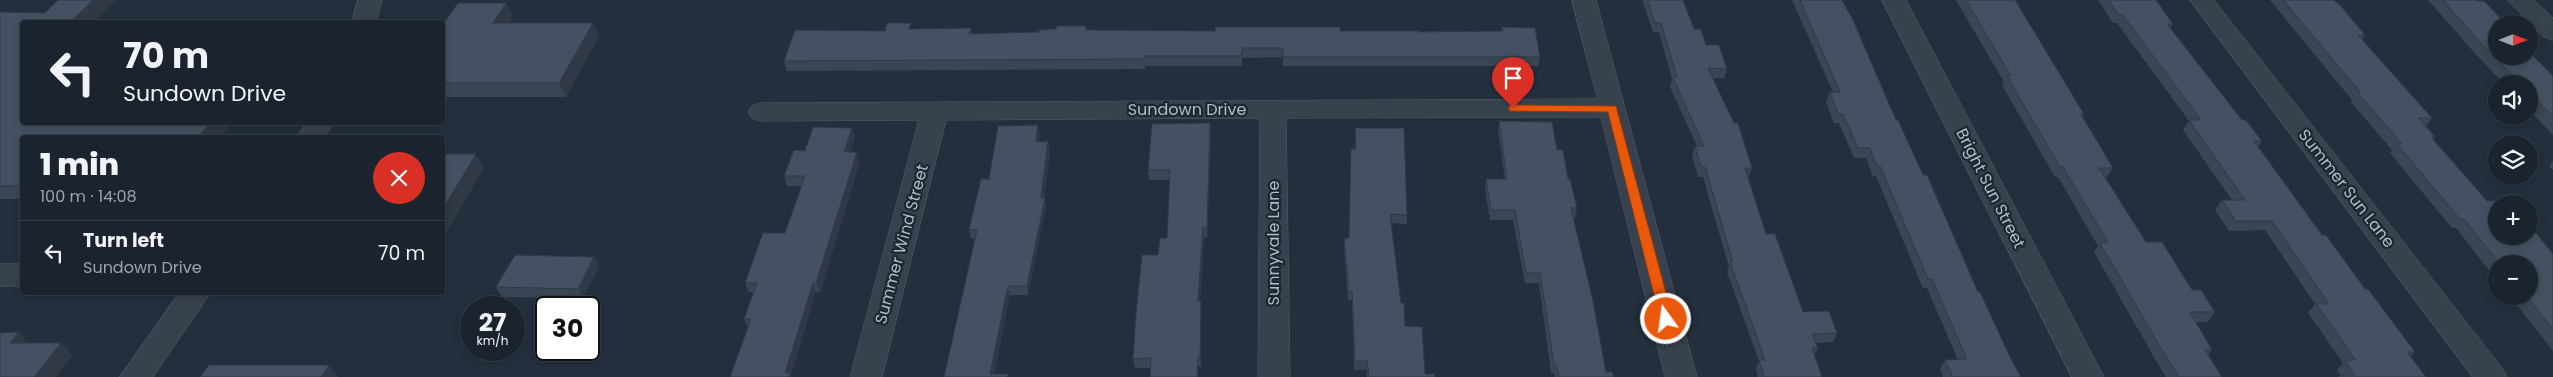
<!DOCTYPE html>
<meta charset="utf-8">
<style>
:root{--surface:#1b232e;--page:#242b36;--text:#f1f3f6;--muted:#a0a4aa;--line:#39404a}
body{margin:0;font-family:Poppins,sans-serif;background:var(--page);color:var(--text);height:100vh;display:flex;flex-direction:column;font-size:19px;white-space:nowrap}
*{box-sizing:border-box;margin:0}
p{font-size:16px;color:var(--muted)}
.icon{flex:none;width:28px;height:28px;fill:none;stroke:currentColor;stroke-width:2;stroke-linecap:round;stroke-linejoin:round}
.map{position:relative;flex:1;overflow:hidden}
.drawer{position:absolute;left:20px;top:135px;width:425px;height:160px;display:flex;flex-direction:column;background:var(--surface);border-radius:5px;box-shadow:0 2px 8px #0003,0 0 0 1px var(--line)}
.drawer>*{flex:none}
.top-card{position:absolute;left:20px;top:20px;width:425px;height:105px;border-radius:5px;box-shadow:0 2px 8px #0003,0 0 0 1px var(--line);background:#1b232e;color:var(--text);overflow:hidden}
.needle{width:32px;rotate:90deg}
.fabs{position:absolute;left:2488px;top:15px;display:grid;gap:10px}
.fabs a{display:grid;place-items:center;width:50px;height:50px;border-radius:50%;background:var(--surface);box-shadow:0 2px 8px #0003,0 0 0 1px var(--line);font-size:25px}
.speed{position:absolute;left:460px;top:296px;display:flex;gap:10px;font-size:25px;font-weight:700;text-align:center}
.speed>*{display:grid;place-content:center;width:65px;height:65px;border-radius:50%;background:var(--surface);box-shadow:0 2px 8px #0003,0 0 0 1px var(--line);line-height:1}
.speed small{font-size:12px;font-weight:400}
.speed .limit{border:2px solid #111;border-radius:8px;background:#fff;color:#111}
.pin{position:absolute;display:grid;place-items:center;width:42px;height:42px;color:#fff;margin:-51px -21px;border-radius:50% 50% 50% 0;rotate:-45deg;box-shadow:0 0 5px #0007}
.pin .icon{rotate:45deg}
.me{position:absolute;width:55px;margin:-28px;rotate:346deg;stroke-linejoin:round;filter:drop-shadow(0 0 4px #0008)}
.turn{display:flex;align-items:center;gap:18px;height:105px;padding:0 20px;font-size:22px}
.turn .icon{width:65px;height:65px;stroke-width:2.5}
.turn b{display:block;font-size:35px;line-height:42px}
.round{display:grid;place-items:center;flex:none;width:52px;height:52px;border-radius:26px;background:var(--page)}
.overview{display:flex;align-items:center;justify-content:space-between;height:85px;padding:0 20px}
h1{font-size:30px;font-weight:800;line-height:38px}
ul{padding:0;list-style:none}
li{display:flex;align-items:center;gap:15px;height:65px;padding:0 20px;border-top:1px solid var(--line)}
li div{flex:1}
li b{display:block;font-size:19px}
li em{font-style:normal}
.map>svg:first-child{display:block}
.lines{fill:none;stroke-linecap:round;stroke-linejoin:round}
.minor-casing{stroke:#565f6c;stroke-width:1}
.minor{fill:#38414e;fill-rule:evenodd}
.wall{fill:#3b4654}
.shaded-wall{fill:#303945}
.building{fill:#455162;stroke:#303945}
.route{fill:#ea580c;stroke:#983908}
.labels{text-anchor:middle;stroke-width:4.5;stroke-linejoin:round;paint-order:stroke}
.street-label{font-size:16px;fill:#b4bcc9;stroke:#1d2633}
</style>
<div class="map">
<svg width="2553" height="377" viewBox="0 0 2553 377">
<rect width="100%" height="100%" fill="#242f3e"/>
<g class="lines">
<defs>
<path id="minor" d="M358 0H382L376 22H352Z
M1572 0H1596L1697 377H1665L1601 117 1286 118 1290 377H1258L1260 118 946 120 882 377H850L919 120 761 121 752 118 748 112 752 106 761 103 1597 99Z
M1882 0H1906L2104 377H2072Z
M2190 0H2214L2502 368 2507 377H2473Z
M2508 0H2534L2553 18V40L2544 37Z
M307 122H334L324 138H297Z
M0 264H22V286H0Z
M180 292H211L153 377H120Z"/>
</defs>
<use href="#minor" class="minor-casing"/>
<use href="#minor" class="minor"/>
</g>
<path class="wall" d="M58 0H116L94 22H22L231 122 220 138H22V199H0V12L45 13Z
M1642 0H1683L1694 29 1727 69 1724 78H1713L1752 168 1748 177 1766 234 1803 312 1837 333 1833 342 1816 343 1818 348 1814 355 1822 377H1758L1756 369 1759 361 1727 272 1729 267 1703 177H1698L1692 156 1695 146H1697L1670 87 1672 79 1659 32H1653Z
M1792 0H1842L1896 120 1923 175 1978 292 2011 359 2021 377H1943L1940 369 1945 360H1958L1927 288H1923L1876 176H1873L1866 158H1854L1839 123H1834L1826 102 1830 92H1833Z
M1956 0H2015L2084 114 2083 117 2113 168 2107 177H2105L2146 242 2215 312 2208 322H2195L2212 350 2208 355 2222 377H2166L2155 359 2094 252 2098 246 2058 177H2055L2002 85 2004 82Z
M2098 0H2156L2173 24 2170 28 2242 120 2262 141 2258 147 2322 235 2415 352 2410 357 2426 377H2338L2340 375 2337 370 2343 363 2308 313 2315 304 2265 230 2229 231 2215 210 2222 200H2232L2183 130 2189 121 2117 23H2113Z
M2270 0H2334L2365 35 2362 39 2432 118 2426 126 2435 137 2433 140 2487 201 2553 254V351L2510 296H2529V264H2496V279L2456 228H2452L2390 153 2392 150 2351 102 2352 100Z
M2428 0H2477L2496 24 2553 76V135L2529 110V84H2504L2471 49Z
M506 3 513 16 509 23 599 36 566 97H442V26Z
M1086 26 1087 30 1419 32 1501 31 1502 27 1540 57 1538 66H1283V57L1242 58V66H1145V69L787 71 784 61 885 31 912 29 971 28 972 34 1039 32Z
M1499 121 1557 150 1568 179 1577 208 1575 218H1573L1606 372 1614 377H1555L1554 373H1551L1539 283H1525L1513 220H1490L1485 189 1486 179H1505L1498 130Z
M1210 123 1211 133 1207 238H1204L1200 301H1201V366H1198V377H1150V368H1135L1133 359 1158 255 1167 238 1170 180H1149L1148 170Z
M1355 128 1407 215V224L1391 223 1401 303 1405 326 1425 374 1435 377H1367V370H1354L1352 300H1348L1344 248V239L1349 238 1355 149Z
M1040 134 1039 141 1050 151 1044 198 1046 207 1028 295H1010L944 377 975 239H971L969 229 989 179Z
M855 137 850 152 860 162 820 293 816 292 791 375 748 328 744 319 753 292H749L745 283 785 233 802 186H787L784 176Z
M2553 161V170L2549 166Z
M594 257 599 266 583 298 502 297 496 287Z"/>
<path class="shaded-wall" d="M93 0H116L94 22H71Z
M506 3 513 16 500 36 493 23Z
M593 23 599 36 566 97 559 83Z
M210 122H231L220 138H198Z
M1210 123 1211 133 1207 238V228Z
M1038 125 1040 134 1038 151 1036 142Z
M852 128 855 137 847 162 844 152Z
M1048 141 1050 151 1043 207 1041 198Z
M857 152 860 162 820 293 816 283Z
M476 154 484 168 442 240V211Z
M1045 198 1046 207 1028 295 1027 286Z
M1203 228 1204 238 1199 311 1198 301Z
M594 257 599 266 583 298 578 289Z
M813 283 816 292 791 375 792 377H787L785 373Z
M1008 286 1010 295 994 377 990 374Z
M1201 301V366L1200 357Z
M18 332 30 345 10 343Z
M61 343 73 355 56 377H34Z
M329 365 338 377H321Z"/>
<path class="building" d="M58 0H93L71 22H22V122H210L198 138H22V186H0V12L45 13Z
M1648 0H1683L1694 29H1701L1706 45H1719L1727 69 1708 68 1734 123H1738L1752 168H1745L1766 234H1775L1803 312 1829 311 1837 333 1812 334 1818 348H1812L1822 377H1764L1759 360H1765L1730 262H1733L1705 167H1701L1695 146H1704L1673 78 1677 77 1661 23H1655Z
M1800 0H1842L1853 20 1896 120H1898L1923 175H1927L1978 292H1980L2011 359 2021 377H1953L1945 360 1967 359 1932 279H1928L1880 166H1877L1870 148H1858L1843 114H1838L1830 92H1840Z
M1966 0H2015L2084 114H2081L2113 168H2099L2146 242H2162L2192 290H2201L2215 312H2190L2212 350H2205L2222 377H2179L2162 350 2100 243 2108 242 2063 167H2060L2007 76H2011Z
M2109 0H2156L2173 24H2167L2242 120H2246L2262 141H2254L2322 235H2326L2365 289H2368L2415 352H2407L2426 377H2342L2340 375H2355L2345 360H2356L2316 304H2329L2272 221H2236L2222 200H2245L2189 120H2201L2122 14H2118Z
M2283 0H2334L2341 6 2365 35H2358L2432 118H2419L2435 137H2431L2487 201H2510L2512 204H2496V236H2529V224L2553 254V329L2526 296H2529V264H2500L2464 219H2460L2397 144H2402L2357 92H2360Z
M2443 0H2477L2478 1H2484L2506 24H2496V56H2529V52L2553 76V117L2529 92V84H2521L2478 40Z
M458 3H506L493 23H593L559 83H442V26Z
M887 23H911L909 29 971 28 969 34 1039 32V30L1056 29 1057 26H1086V30L1215 31V27H1340V31H1419V32L1503 31 1502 27 1535 28 1540 57H1283V48H1242L1241 56H1144V59L784 61 795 30 885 31Z
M1499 121 1552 122 1557 150H1563L1568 179H1570L1577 208H1571L1593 301 1606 372H1612L1614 377H1559L1556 364H1554L1540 273H1526L1515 210H1491L1486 179H1507Z
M1210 123 1207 228H1203L1198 301H1201L1200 357H1198L1197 377H1150L1151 358 1133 359 1136 314 1142 255H1158L1160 238H1167L1170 170H1148L1152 124Z
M1038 125 1036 142 1048 141 1041 198H1045L1027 286H1008L990 374H1008L1007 377H944L977 230 969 229 981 179H989L998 126Z
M813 127 852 128 844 152H857L816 283H813L785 373H790L789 377H730L751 319H744L757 283H745L763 233H785L805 176H784L794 150 805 151Z
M1355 128H1404L1407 215 1390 214 1401 303H1404L1405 326 1422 327 1425 374H1434L1435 377H1369L1367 361H1355L1352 291H1349L1344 239 1349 238 1351 149H1356Z
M442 154H476L442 211Z
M515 255 594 257 578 289 496 287Z
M18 332 10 343H61L34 377H0V333Z
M209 365H329L321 377H200Z"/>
<path class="route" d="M1513 105 1616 106 1673 319 1671 323H1662L1660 319 1608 112 1509 111V106Z"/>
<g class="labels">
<g class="street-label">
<text x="1187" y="115">Sundown Drive</text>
<text transform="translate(1991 188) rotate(63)" y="6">Bright Sun Street</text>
<text transform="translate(2347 188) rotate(52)" y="6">Summer Sun Lane</text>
<text transform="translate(1273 243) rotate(-90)" y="6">Sunnyvale Lane</text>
<text transform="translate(901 244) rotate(-75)" y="6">Summer Wind Street</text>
</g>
</g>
</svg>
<div class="fabs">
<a><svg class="needle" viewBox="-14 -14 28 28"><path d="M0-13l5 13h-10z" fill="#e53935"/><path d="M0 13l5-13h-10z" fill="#a0a4aa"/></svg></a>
<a><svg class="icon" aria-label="sound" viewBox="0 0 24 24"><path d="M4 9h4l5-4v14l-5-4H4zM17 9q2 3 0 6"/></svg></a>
<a><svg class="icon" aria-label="layers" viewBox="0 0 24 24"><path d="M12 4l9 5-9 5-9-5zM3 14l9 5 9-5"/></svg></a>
<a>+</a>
<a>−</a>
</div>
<div class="speed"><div>27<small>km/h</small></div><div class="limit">30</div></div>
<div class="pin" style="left:1513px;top:108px;background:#d93025"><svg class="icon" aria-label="arrive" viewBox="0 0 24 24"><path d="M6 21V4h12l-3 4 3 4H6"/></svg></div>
<svg class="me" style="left:1666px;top:319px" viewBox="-20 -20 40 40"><circle r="17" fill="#ea580c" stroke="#fff" stroke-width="3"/><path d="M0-11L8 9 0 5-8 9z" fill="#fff"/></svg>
<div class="top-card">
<div class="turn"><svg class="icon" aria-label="left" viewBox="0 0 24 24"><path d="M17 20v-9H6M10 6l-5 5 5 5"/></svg><div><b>70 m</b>Sundown Drive</div></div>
</div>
<section class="drawer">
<div class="overview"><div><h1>1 min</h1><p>100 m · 14:08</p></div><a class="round" style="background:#d93025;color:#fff"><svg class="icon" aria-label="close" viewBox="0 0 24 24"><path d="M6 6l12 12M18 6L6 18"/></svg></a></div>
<ul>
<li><svg class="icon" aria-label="left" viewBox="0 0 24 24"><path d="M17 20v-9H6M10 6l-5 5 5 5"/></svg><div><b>Turn left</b><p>Sundown Drive</p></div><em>70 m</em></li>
</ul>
</section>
</div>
